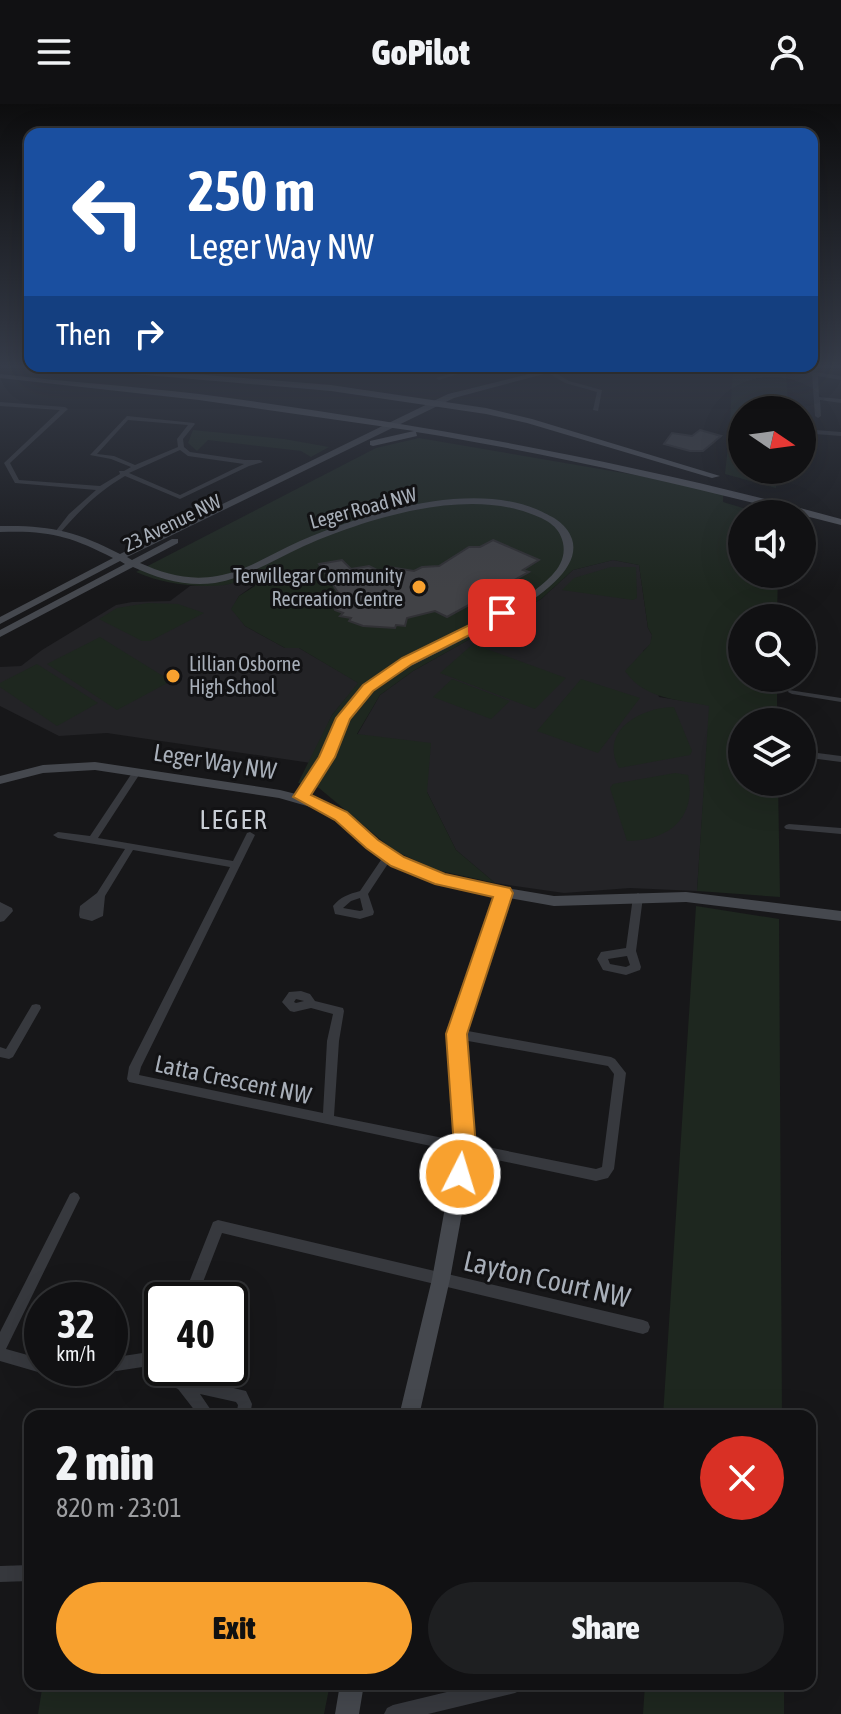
<!DOCTYPE html>
<meta charset="utf-8">
<style>
:root{--surface:#111113;--page:#1e1f21;--text:#f1f3f6;--muted:#9c9da0;--line:#303133;--accent:#f8a12f}
body{margin:0;font-family:"Asap Condensed",sans-serif;background:var(--page);color:var(--text);height:100vh;display:flex;flex-direction:column;font-size:30px;white-space:nowrap}
*{box-sizing:border-box;margin:0}
p{font-size:26px;color:var(--muted)}
.icon{flex:none;width:44px;height:44px;fill:none;stroke:currentColor;stroke-width:2;stroke-linecap:round;stroke-linejoin:round}
.map{position:relative;flex:1;overflow:hidden}
.side{position:absolute;left:24px;top:1306px;width:792px;height:280px;display:flex;flex-direction:column;background:var(--surface);border-radius:16px;box-shadow:0 8px 32px #0002,0 0 0 2px var(--line)}
.side>*{flex:none}
.guide{position:absolute;left:24px;top:24px;width:794px;height:244px;border-radius:16px;box-shadow:0 8px 32px #0002,0 0 0 2px var(--line);background:#1a4fa0;color:#fff;overflow:hidden}
.needle{width:52px;rotate:103deg}
.buttons{position:absolute;left:728px;top:292px;display:grid;gap:16px}
.buttons a{display:grid;place-items:center;width:88px;height:88px;border-radius:50%;background:var(--surface);box-shadow:0 8px 32px #0002,0 0 0 2px var(--line);font-size:40px}
.speed{position:absolute;left:24px;top:1178px;display:flex;gap:16px;font-size:40px;font-weight:700;text-align:center}
.speed>*{display:grid;place-content:center;width:104px;height:104px;border-radius:50%;background:var(--surface);box-shadow:0 8px 32px #0002,0 0 0 2px var(--line);line-height:1}
.speed small{font-size:20px;font-weight:400}
.speed .limit{border:4px solid #111;border-radius:12px;background:#fff;color:#111}
.pin{position:absolute;display:grid;place-items:center;width:68px;height:68px;color:#fff;margin:-34px;border-radius:16px;box-shadow:0 4px 12px #0006}
.me{position:absolute;width:88px;margin:-44px;rotate:5deg;stroke-linejoin:round;filter:drop-shadow(0 0 6px #0008)}
.turn{display:flex;align-items:center;gap:28px;height:168px;padding:0 32px;font-size:36px}
.turn .icon{width:104px;height:104px;stroke-width:2.5}
.turn b{display:block;font-size:56px;line-height:68px}
.then{display:flex;align-items:center;height:76px;padding:0 32px;background:#0003;gap:16px;font-size:30px}
.round{display:grid;place-items:center;flex:none;width:84px;height:84px;border-radius:42px;background:var(--page)}
.overview{display:flex;align-items:center;justify-content:space-between;height:136px;padding:0 32px}
h1{font-size:48px;font-weight:800;line-height:60px}
.cta{display:flex;gap:16px;margin-top:auto;padding:16px 32px}
.cta a{flex:1;height:92px;border-radius:48px;background:var(--accent);color:#111;font-size:32px;font-weight:800;line-height:92px;text-align:center}
.cta a+a{background:var(--page);color:var(--text)}
header{display:flex;justify-content:space-between;align-items:center;height:104px;padding:0 32px;background:var(--surface);font-size:36px;font-weight:800}
.map>svg:first-child{display:block}
.built{fill:#232326}
.green{fill:#1e271f}
.building{fill:#414246;stroke:#313135;stroke-width:2}
.lines{fill:none;stroke-linecap:round;stroke-linejoin:round}
.street{fill:#37393e;fill-rule:evenodd}
.secondary{fill:#45484e;fill-rule:evenodd}
.primary{fill:#53565d;fill-rule:evenodd}
.route{fill:#f8a12f;stroke:#a1691f;stroke-width:2}
.poi-dot{fill:#f8a12f;stroke:#121214;stroke-width:3}
.labels{text-anchor:middle;stroke-width:6;stroke-linejoin:round;paint-order:stroke}
.far-street-label{font-size:20px;fill:#a8afb9;stroke:#121214}
.far-poi-label{font-size:20px;fill:#a8afb9;stroke:#121214;text-anchor:end}
.street-label{font-size:24px;fill:#a8afb9;stroke:#121214}
.neighbourhood-label{font-size:26px;letter-spacing:2px;fill:#c9ced5;stroke:#121214}
.near-street-label{font-size:28px;fill:#a8afb9;stroke:#121214}
</style>
<header><svg class="icon" aria-label="menu" viewBox="0 0 24 24"><path d="M4 6h16M4 12h16M4 18h16"/></svg>GoPilot<svg class="icon" aria-label="person" viewBox="0 0 24 24"><circle cx="12" cy="8" r="4"/><path d="M4 21q1-7 8-7t8 7"/></svg></header>
<div class="map">
<svg width="841" height="1610" viewBox="0 0 841 1610">
<rect width="100%" height="100%" fill="#171719"/>
<path class="built" d="M613 456 639 461 648 524 652 531 651 540 643 547 659 593 710 601 697 787 630 784 564 789 495 779 456 746 427 688V656L357 631 380 591 413 567 541 495 573 466Z
M248 474 257 479 239 492 232 505 245 522 285 544H299L359 579 332 611 311 659 107 629 59 632 0 602V563L21 562 42 546 116 501 132 498 170 497 190 482 228 480Z"/>
<path class="green" d="M733 262H786L788 306H742V318L730 317Z
M730 323 742 324V366H776V384L725 370Z
M193 326 284 335 329 343 311 353 301 347 208 336 197 347 188 339Z
M419 334 641 372 723 390V398L763 410H742V470H778L777 514H742V574H777V618H742V678H778L780 793 697 787 709 602C678 595 645 596 625 567L650 540 652 531 648 524 639 461 613 456 573 466 541 495 413 567 380 591 357 630 431 639 427 688 456 746 495 779 436 766 393 746 319 684 298 679 332 611 358 579 299 544H285L245 522 231 505 239 492 255 482 256 477C245 472 237 479 225 481 195 484 163 480 136 468L376 344Z
M611 463H636L637 494 633 496 562 486 574 474Z
M148 499 178 500 204 509 150 537H142L99 515 117 504Z
M100 533 171 577 117 606 47 560Z
M473 540 566 574 535 605 440 569Z
M37 560 98 599 57 622 0 583V579Z
M452 575 510 597 491 615 433 593Z
M581 575 640 594 598 649 537 627Z
M674 603 692 647 690 651 619 664C598 626 643 603 674 603Z
M675 669 688 671C697 714 669 737 627 737L610 684 613 680Z
M696 802 779 815 782 1312H663Z
M57 1580H330L324 1610H38L42 1585Z
M645 1580H784V1610H643Z"/>
<path class="building" d="M700 326 721 332 703 347H690L664 340 672 329 692 332Z
M493 436 539 456 523 466 529 468 447 513 435 507 407 514 405 522 396 521 395 524 363 522 349 517 351 514 340 512 343 509 335 506 333 498 339 490 319 460 342 456 351 465 369 462 381 468 389 463 414 467 422 463 439 462 469 443H480Z"/>
<g class="lines">
<path class="street" d="M457 262H464L470 266 439 276 436 274 463 266Z
M545 265H549L569 277 602 286 598 307 593 306 597 288 565 279 545 267Z
M815 268 841 272V276L818 272 819 293 841 295V299L820 296 821 312 818 314 815 312 812 270Z
M0 298 65 303 68 305 10 359 19 376 100 382 120 370 119 367H124L131 363 111 355 90 351 127 312 194 319 195 320 183 335 184 343 190 348 245 356H260L263 358 249 362 180 395 125 372C99 387 79 407 60 429L58 430 55 428 69 410 96 386 15 379 4 359 60 306 0 302ZM128 316 188 321 177 335 178 343 135 361 114 352 97 350ZM180 346 188 352 244 360 180 391 129 369Z
M802 325 841 328V332L802 329Z
M789 586 841 594V598L792 590 788 588Z
M802 647 841 652V658L802 653Z
M137 665 141 668 98 734 233 757 247 729 250 728 255 731 141 963 139 971 323 1009 327 937 333 910 311 904 294 908 290 907 282 898 289 888 301 887 310 890 315 897 343 904 344 907 339 937 334 1012 596 1065 602 1063 614 970 608 962 457 935 453 933 451 930 453 927 457 925 611 953 615 955 626 969 614 1065 608 1074 596 1077 129 978 127 975 129 963 230 763 133 746 105 792 103 812 92 817 80 814 79 811 80 802 97 789 125 745 58 734 53 731 58 728 90 732 134 666ZM296 895 304 897 296 899 294 898Z
M789 720 841 724V730L786 725 784 723 786 721Z
M388 749 393 752 368 790 374 808 373 811 360 815 335 810 333 802C340 793 349 790 360 787L385 750ZM360 794 363 806 360 807 343 804 351 797Z
M638 789 643 793 636 847 641 863 640 866 626 871 603 866 597 855 601 848 626 844 633 793ZM627 852 630 861 626 863 610 860 608 855Z
M0 798 12 804 13 807 4 817 0 818Z
M36 900 40 901 41 904 13 953 9 955 0 953V943L6 945 32 901Z
M74 1088 78 1090 80 1094 6 1245 42 1255V1264H97L95 1269 62 1275 0 1257V1228L70 1090Z
M218 1116 643 1216 648 1218 650 1223 648 1228 643 1230 222 1129 196 1196H182L213 1118Z
M162 1246V1260L110 1268 104 1264H110V1254Z
M164 1264H180L187 1273 246 1287 252 1300 250 1312H236L238 1301 236 1298 200 1290 215 1312H199L178 1285 174 1283Z
M30 1461V1477L0 1478V1462Z
M480 1580H524L521 1586 515 1589 428 1610H384L387 1604 393 1601Z"/>
<path class="secondary" d="M561 262H574L454 294 127 453 132 456 172 435H178V439L140 459C165 470 189 477 217 472 247 467 272 449 300 437 365 409 468 377 536 405 551 412 566 418 572 435 591 493 410 553 373 585 351 605 343 633 330 658 324 670 315 682 307 694L329 700 346 709 377 737 402 755 466 777 554 792 686 788 841 807V817L686 798 554 802 509 794 465 930 474 1043 450 1175 419 1312H399L432 1175 456 1043 449 930 496 792 460 785 392 761 367 743 336 715 321 706 279 694 95 666 43 669 0 680V672L43 661 95 658 280 686 296 690 315 663 344 606 367 579 412 551 529 491C545 478 568 463 563 439 560 423 547 416 534 411 467 383 368 414 304 442 275 455 248 473 215 479 186 483 159 475 133 463L0 533V526L125 460 120 457 0 520V513L113 454C71 432 48 426 0 428V422C50 421 76 427 120 450L448 290Z
M340 1580H364L359 1610H335Z"/>
<path class="primary" d="M60 262H94L331 281 486 304 532 315 720 372 712 374 527 319 486 310 331 287 64 264Z
M0 270C66 278 133 282 199 290 416 319 630 357 841 415V421C701 385 560 351 416 328L417 332 373 342 370 341V337L414 327 199 296 0 274Z"/>
</g>
<linearGradient id="sky" x2="0" y2="1"><stop stop-color="#0d0d0e"/><stop offset="0.54" stop-color="#363c49"/><stop offset="1" stop-color="#363c49" stop-opacity="0"/></linearGradient>
<rect width="841" height="486" fill="url(#sky)"/>
<path class="route" d="M502 505 508 509 507 512 412 560 373 587 350 615 335 653 311 691 347 708 378 736 404 753 445 770 510 784 513 789 467 930 476 1043 468 1077 460 1080 452 1077 449 1070 454 1043 446 930 493 793 435 780 391 762 366 744 335 716 293 693 319 653 336 614 363 581 402 554Z"/>
<g class="poi-dot">
<circle cx="419" cy="483" r="8"/>
<circle cx="173" cy="572" r="8"/>
</g>
<g class="labels">
<g class="far-street-label">
<text transform="translate(363 404) rotate(-15)" y="7">Leger Road NW</text>
<text transform="translate(172 419) rotate(-26)" y="7">23 Avenue NW</text>
</g>
<g class="far-poi-label">
<text x="403" y="479">Terwillegar Community<tspan x="403" dy="23">Recreation Centre</tspan></text>
<text x="189" y="567" text-anchor="start">Lillian Osborne<tspan x="189" dy="23">High School</tspan></text>
</g>
<g class="street-label">
<text transform="translate(215 658) rotate(9)" y="8">Leger Way NW</text>
<text transform="translate(233 976) rotate(12)" y="8">Latta Crescent NW</text>
</g>
<g class="neighbourhood-label">
<text x="234" y="725">LEGER</text>
</g>
<g class="near-street-label">
<text transform="translate(547 1175) rotate(13)" y="10">Layton Court NW</text>
</g>
</g>
</svg>
<div class="buttons">
<a><svg class="needle" viewBox="-14 -14 28 28"><path d="M0-13l5 13h-10z" fill="#e53935"/><path d="M0 13l5-13h-10z" fill="#9c9da0"/></svg></a>
<a><svg class="icon" aria-label="sound" viewBox="0 0 24 24"><path d="M4 9h4l5-4v14l-5-4H4zM17 9q2 3 0 6"/></svg></a>
<a><svg class="icon" aria-label="search" viewBox="0 0 24 24"><circle cx="10" cy="10" r="6"/><path d="M15 15l6 6"/></svg></a>
<a><svg class="icon" aria-label="layers" viewBox="0 0 24 24"><path d="M12 4l9 5-9 5-9-5zM3 14l9 5 9-5"/></svg></a>
</div>
<div class="speed"><div>32<small>km/h</small></div><div class="limit">40</div></div>
<div class="pin" style="left:502px;top:509px;background:#d93025"><svg class="icon" aria-label="arrive" viewBox="0 0 24 24"><path d="M6 21V4h12l-3 4 3 4H6"/></svg></div>
<svg class="me" style="left:460px;top:1070px" viewBox="-20 -20 40 40"><circle r="17" fill="#f8a12f" stroke="#fff" stroke-width="3"/><path d="M0-11L8 9 0 5-8 9z" fill="#fff"/></svg>
<div class="guide">
<div class="turn"><svg class="icon" aria-label="left" viewBox="0 0 24 24"><path d="M17 20v-9H6M10 6l-5 5 5 5"/></svg><div><b>250 m</b>Leger Way NW</div></div>
<div class="then">Then<svg class="icon" aria-label="right" viewBox="0 0 24 24"><path d="M7 20v-9h11M14 6l5 5-5 5"/></svg></div>
</div>
<section class="side">
<div class="overview"><div><h1>2 min</h1><p>820 m · 23:01</p></div><a class="round" style="background:#d93025;color:#fff"><svg class="icon" aria-label="close" viewBox="0 0 24 24"><path d="M6 6l12 12M18 6L6 18"/></svg></a></div>
<div class="cta"><a>Exit</a><a>Share</a></div>
</section>
</div>
